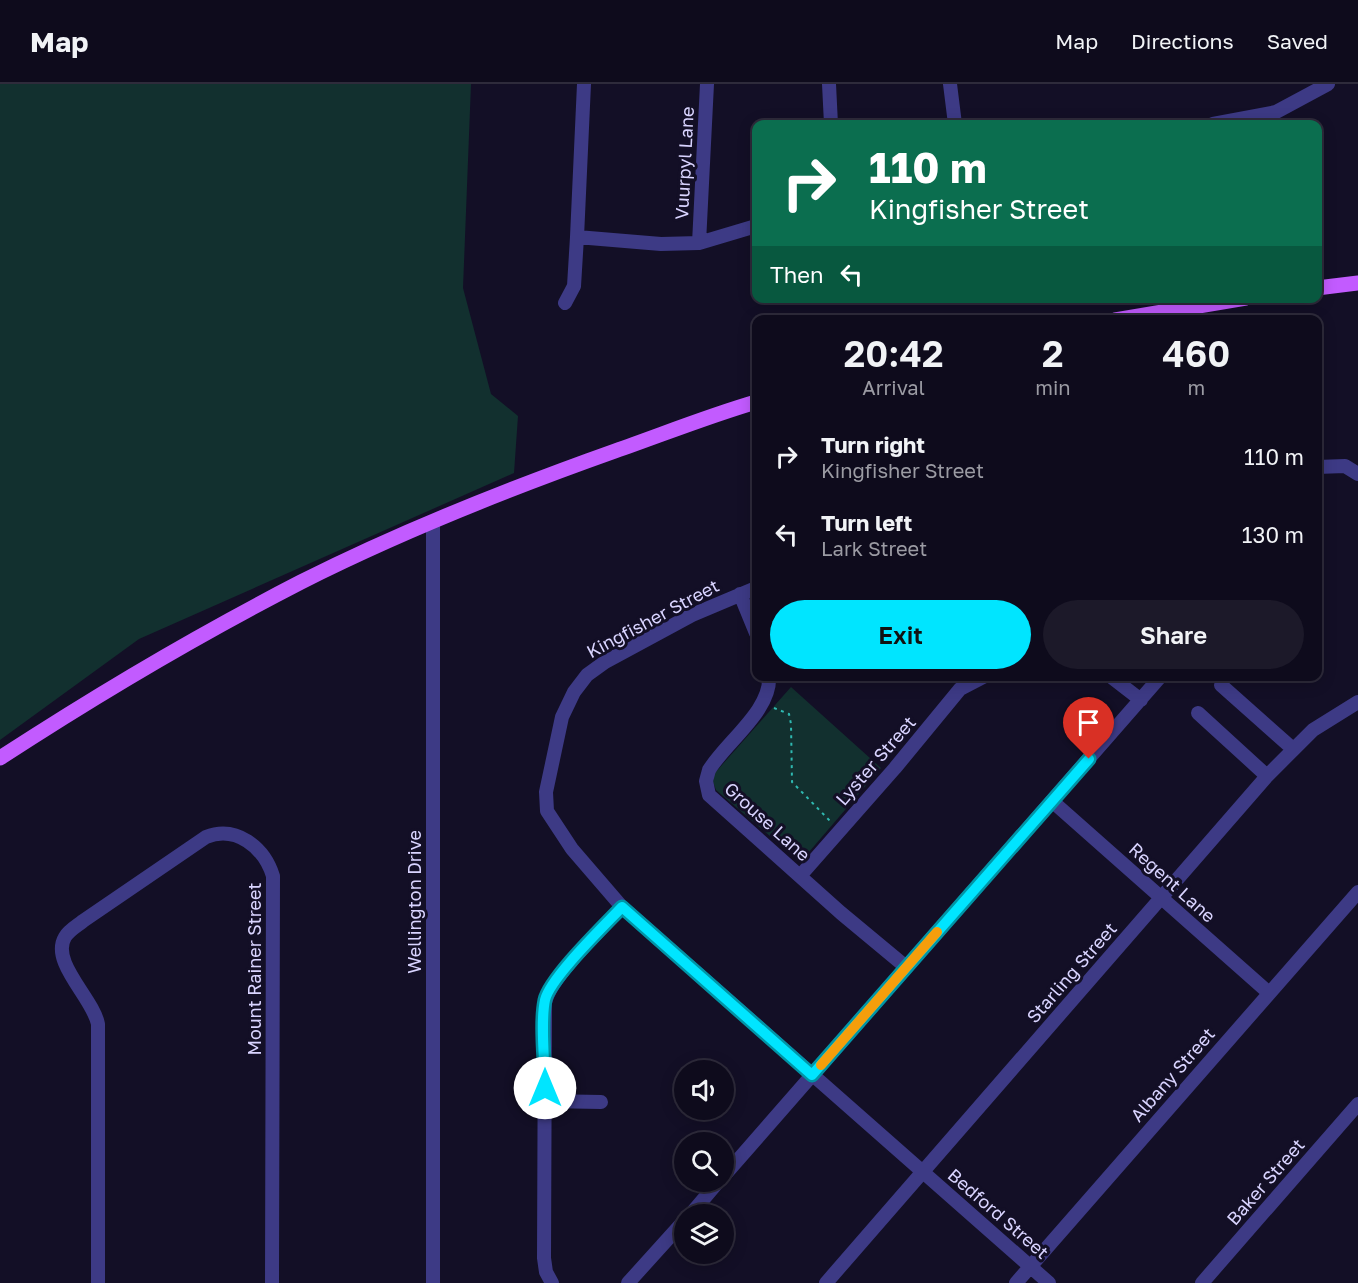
<!DOCTYPE html>
<style>
:root{--surface:#0e0b1c;--page:#1c1929;--text:#f1f3f6;--muted:#9b9ba3;--line:#2e2b3b;--accent:#00e5ff}
body{margin:0;font-family:"Golos Text",sans-serif;background:var(--page);color:var(--text);height:100vh;display:flex;flex-direction:column;font-size:22px;white-space:nowrap}
*{box-sizing:border-box;margin:0}
p{font-size:20px;color:var(--muted)}
.icon{flex:none;width:33px;height:33px;fill:none;stroke:currentColor;stroke-width:2;stroke-linecap:round;stroke-linejoin:round}
.map{position:relative;flex:1;overflow:hidden}
.panel{position:absolute;left:752px;top:231px;width:570px;height:366px;display:flex;flex-direction:column;background:var(--surface);border-radius:12px;box-shadow:0 3px 15px #0003,0 0 0 2px var(--line)}
.panel>*{flex:none}
.hud{position:absolute;left:752px;top:36px;width:570px;height:183px;border-radius:12px;box-shadow:0 3px 15px #0003,0 0 0 2px var(--line);background:#0b6e4f;color:#fff;overflow:hidden}
.buttons{position:absolute;left:674px;top:976px;display:grid;gap:12px}
.buttons a{display:grid;place-items:center;width:60px;height:60px;border-radius:50%;background:var(--surface);box-shadow:0 3px 15px #0003,0 0 0 2px var(--line);font-size:30px}
.pin{position:absolute;display:grid;place-items:center;width:51px;height:51px;color:#fff;margin:-62px -26px;border-radius:50% 50% 50% 0;rotate:-45deg;box-shadow:0 0 6px #0007}
.pin .icon{rotate:45deg}
.me{position:absolute;width:66px;margin:-33px;rotate:0deg;stroke-linejoin:round;filter:drop-shadow(0 0 4px #0008)}
.turn{display:flex;align-items:center;gap:21px;height:126px;padding:0 18px;font-size:27px}
.turn .icon{width:78px;height:78px;stroke-width:2.5}
.turn b{display:block;font-size:42px;line-height:51px}
.then{display:flex;align-items:center;height:57px;padding:0 18px;background:#0003;gap:12px;font-size:22px}
.eta{display:flex;justify-content:space-evenly;align-items:center;height:102px;text-align:center}
.eta b{font-size:36px;font-weight:600;line-height:42px}
.primary-button{display:flex;gap:12px;margin-top:auto;padding:12px 18px}
.primary-button a{flex:1;height:69px;border-radius:36px;background:var(--accent);color:#111;font-size:24px;font-weight:600;line-height:69px;text-align:center}
.primary-button a+a{background:var(--page);color:var(--text)}
ul{padding:0;list-style:none}
li{display:flex;align-items:center;gap:18px;height:78px;padding:0 18px}
li div{flex:1}
li b{display:block;font-size:22px}
li em{font-style:normal}
header{display:flex;align-items:center;gap:36px;box-sizing:border-box;height:84px;padding:0 30px;background:var(--surface);border-bottom:2px solid var(--line)}
header strong{font-size:28px}
nav{display:flex;gap:33px;margin-inline-start:auto;font-size:21px}
.map>svg:first-child{display:block}
.green{fill:#12302f}
.lines{fill:none;stroke-linecap:round;stroke-linejoin:round}
.path{stroke:#2fb8b0;stroke-width:2;stroke-dasharray:3 4.5;stroke-linecap:butt}
.minor{stroke:#3d3a85;stroke-width:14}
.major{stroke:#c25bff;stroke-width:15}
.route-casing{stroke:#0095a6;stroke-width:15}
.route{stroke:#00e5ff;stroke-width:10}
.slow{stroke:#f59e0b;stroke-width:10}
.labels{text-anchor:middle;stroke-width:6;stroke-linejoin:round;paint-order:stroke}
.street-label{font-size:18px;fill:#d9d4ff;stroke:#130f26}
</style>
<header>
<strong>Map</strong>
<nav><a>Map</a><a>Directions</a><a>Saved</a></nav>
</header>
<div class="map">
<svg width="1358" height="1199" viewBox="0 0 1358 1199">
<rect width="100%" height="100%" fill="#130f26"/>
<path class="green" d="M0 0H471L463 204 491 310 518 332 514 389 139 555 0 656Z
M791 603 881 684 809 768 804 771H792L716 706 713 698 714 690Z"/>
<g class="lines">
<path class="path" d="M774 624 789 630 791 640 792 698 831 738"/>
<path class="minor" d="M584 0 577 153 661 160 699 159 756 142
M829 0 831 40
M950 0 955 40
M1213 40 1276 28 1328 0
M699 159 707 0
M565 219 574 202 577 153
M1317 383 1345 382 1358 390
M756 504 692 531 605 578 587 591 574 608 562 633 546 708 547 727 572 765 622 823 1049 1199
M740 510 756 549
M769 592C772 626 726 658 709 686L706 697 709 711 841 829 906 883
M1110 592 1141 616
M1221 601 1293 665
M1198 629 1267 692
M1052 717 1269 909
M800 792 895 684 960 605 985 592
M545 1017 601 1018
M723 1093 1161 592
M690 1131 718 1098
M98 1199V940C93 914 50 878 65 853 69 846 77 842 83 837L206 753C236 741 264 763 273 792L272 1199
M433 1199V438
M552 1199 546 1188 544 1174 545 919C550 893 602 845 622 823
M628 1199 684 1137
M826 1199 1267 692 1313 646 1358 618
M1016 1199 1358 808
M1202 1199 1358 1020"/>
<path class="major" d="M1317 204 1358 199
M1115 236 1246 214
M0 674C98 610 198 551 301 498 402 447 508 405 615 367 661 351 708 332 756 318"/>
</g>
<g class="lines">
<defs>
<path id="route" d="M545 1004C545 978 540 940 545 916 550 894 604 842 622 823L812 991 1089 675"/>
</defs>
<use href="#route" class="route-casing"/>
<use href="#route" class="route"/>
<path class="slow" d="M821 981 937 848"/>
</g>
<g class="labels">
<g class="street-label">
<text transform="translate(685 79) rotate(-87)" y="6">Vuurpyl Lane</text>
<text transform="translate(653 535) rotate(-28)" y="6">Kingfisher Street</text>
<text transform="translate(876 677) rotate(-49)" y="6">Lyster Street</text>
<text transform="translate(767 738) rotate(42)" y="6">Grouse Lane</text>
<text transform="translate(1172 799) rotate(42)" y="6">Regent Lane</text>
<text transform="translate(415 818) rotate(-90)" y="6">Wellington Drive</text>
<text transform="translate(255 885) rotate(-90)" y="6">Mount Rainer Street</text>
<text transform="translate(1072 889) rotate(-49)" y="6">Starling Street</text>
<text transform="translate(1173 991) rotate(-49)" y="6">Albany Street</text>
<text transform="translate(1266 1098) rotate(-49)" y="6">Baker Street</text>
<text transform="translate(998 1130) rotate(41)" y="6">Bedford Street</text>
</g>
</g>
</svg>
<div class="buttons">
<a><svg class="icon" aria-label="sound" viewBox="0 0 24 24"><path d="M4 9h4l5-4v14l-5-4H4zM17 9q2 3 0 6"/></svg></a>
<a><svg class="icon" aria-label="search" viewBox="0 0 24 24"><circle cx="10" cy="10" r="6"/><path d="M15 15l6 6"/></svg></a>
<a><svg class="icon" aria-label="layers" viewBox="0 0 24 24"><path d="M12 4l9 5-9 5-9-5zM3 14l9 5 9-5"/></svg></a>
</div>
<div class="pin" style="left:1089px;top:675px;background:#d93025"><svg class="icon" aria-label="arrive" viewBox="0 0 24 24"><path d="M6 21V4h12l-3 4 3 4H6"/></svg></div>
<svg class="me" style="left:545px;top:1004px" viewBox="-20 -20 40 40"><circle r="19" fill="#fff"/><path d="M0-13L10 11 0 6-10 11z" fill="#00e5ff"/></svg>
<div class="hud">
<div class="turn"><svg class="icon" aria-label="right" viewBox="0 0 24 24"><path d="M7 20v-9h11M14 6l5 5-5 5"/></svg><div><b>110 m</b>Kingfisher Street</div></div>
<div class="then">Then<svg class="icon" aria-label="left" viewBox="0 0 24 24"><path d="M17 20v-9H6M10 6l-5 5 5 5"/></svg></div>
</div>
<section class="panel">
<div class="eta">
<div><b>20:42</b><p>Arrival</p></div>
<div><b>2</b><p>min</p></div>
<div><b>460</b><p>m</p></div>
</div>
<ul>
<li><svg class="icon" aria-label="right" viewBox="0 0 24 24"><path d="M7 20v-9h11M14 6l5 5-5 5"/></svg><div><b>Turn right</b><p>Kingfisher Street</p></div><em>110 m</em></li>
<li><svg class="icon" aria-label="left" viewBox="0 0 24 24"><path d="M17 20v-9H6M10 6l-5 5 5 5"/></svg><div><b>Turn left</b><p>Lark Street</p></div><em>130 m</em></li>
</ul>
<div class="primary-button"><a>Exit</a><a>Share</a></div>
</section>
</div>
